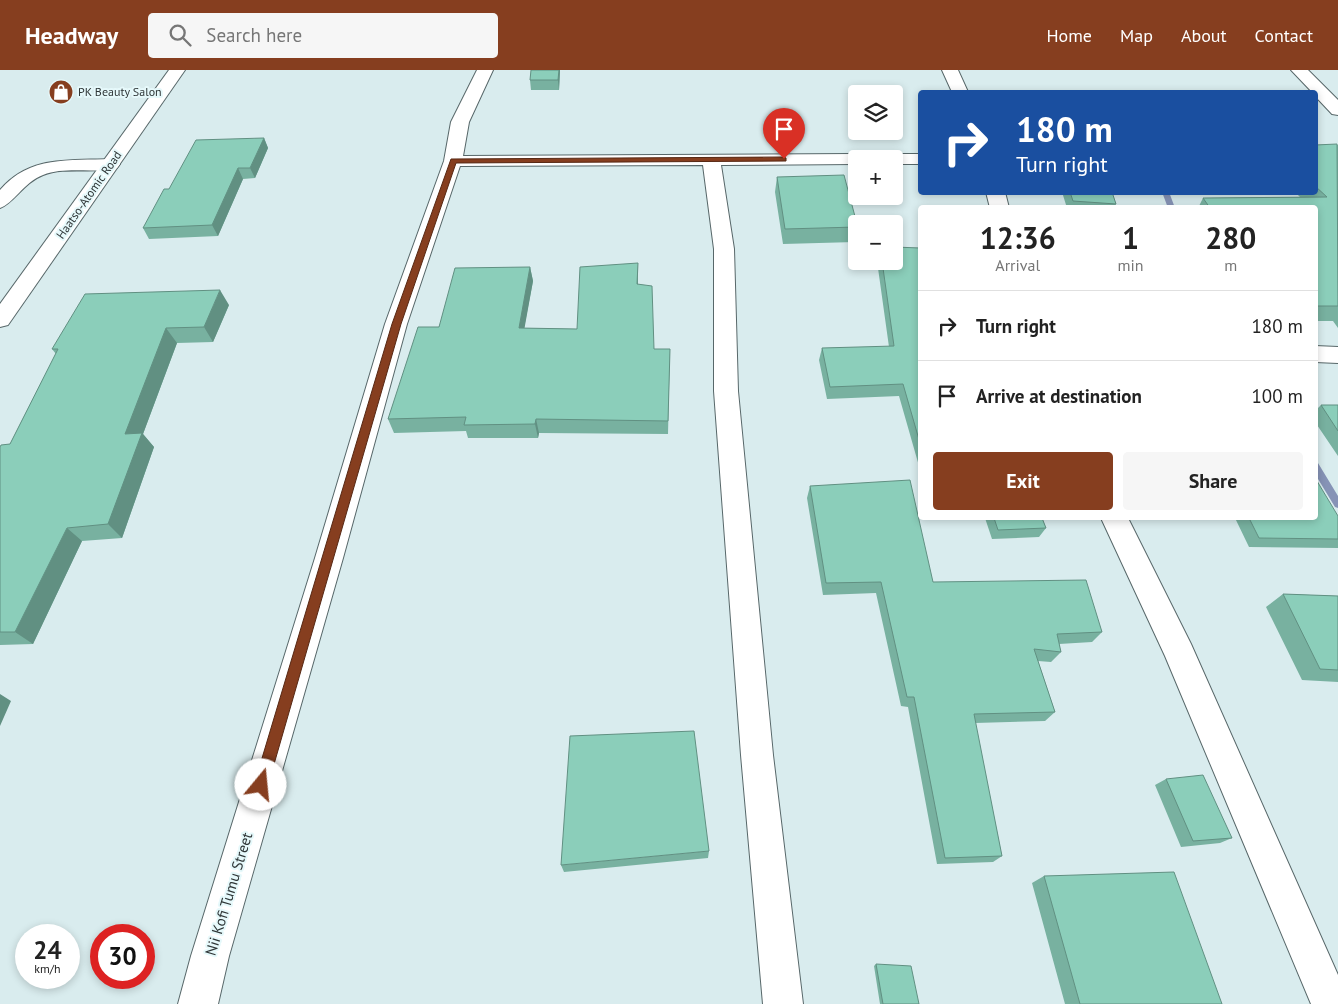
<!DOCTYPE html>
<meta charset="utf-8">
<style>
:root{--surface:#fff;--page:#f6f6f6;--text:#222;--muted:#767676;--line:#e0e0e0;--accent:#863e1f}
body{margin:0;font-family:"PT Sans",sans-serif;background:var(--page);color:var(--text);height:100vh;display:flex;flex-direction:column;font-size:19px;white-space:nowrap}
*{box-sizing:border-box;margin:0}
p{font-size:16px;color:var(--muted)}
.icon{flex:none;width:28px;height:28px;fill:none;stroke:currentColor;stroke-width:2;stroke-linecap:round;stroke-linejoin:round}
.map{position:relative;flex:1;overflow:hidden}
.drawer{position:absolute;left:918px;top:135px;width:400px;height:315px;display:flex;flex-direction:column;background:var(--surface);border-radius:5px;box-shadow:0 2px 8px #0003}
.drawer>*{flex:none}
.guide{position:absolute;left:918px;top:20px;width:400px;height:105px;border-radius:5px;box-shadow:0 2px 8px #0003;background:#1a4fa0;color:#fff;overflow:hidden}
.controls{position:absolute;left:848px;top:15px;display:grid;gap:10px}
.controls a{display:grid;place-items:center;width:55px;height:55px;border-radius:5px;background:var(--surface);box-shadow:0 2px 8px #0003;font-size:25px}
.speed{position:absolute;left:15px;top:854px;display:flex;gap:10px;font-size:25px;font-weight:700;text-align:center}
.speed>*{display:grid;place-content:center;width:65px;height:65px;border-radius:50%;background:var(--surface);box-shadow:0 2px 8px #0003;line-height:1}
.speed small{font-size:12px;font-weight:400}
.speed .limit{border:8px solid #d22;background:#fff;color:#111}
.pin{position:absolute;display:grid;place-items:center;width:42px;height:42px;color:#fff;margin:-51px -21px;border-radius:50% 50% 50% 0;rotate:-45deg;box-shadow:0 0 5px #0007}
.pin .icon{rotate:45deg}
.me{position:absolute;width:55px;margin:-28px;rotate:17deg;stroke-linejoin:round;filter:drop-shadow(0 0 4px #0008)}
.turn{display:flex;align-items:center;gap:18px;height:105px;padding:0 15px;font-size:22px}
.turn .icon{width:65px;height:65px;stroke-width:2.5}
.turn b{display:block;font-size:35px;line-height:42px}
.eta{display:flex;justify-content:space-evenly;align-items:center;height:85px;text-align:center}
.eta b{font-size:30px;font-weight:700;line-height:35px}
.primary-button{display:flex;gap:10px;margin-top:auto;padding:10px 15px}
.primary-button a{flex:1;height:58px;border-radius:5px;background:var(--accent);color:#fff;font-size:20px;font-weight:700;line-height:58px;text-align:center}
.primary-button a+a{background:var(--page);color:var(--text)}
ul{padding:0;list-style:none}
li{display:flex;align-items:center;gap:15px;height:70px;padding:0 15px;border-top:1px solid var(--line)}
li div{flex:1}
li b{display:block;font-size:19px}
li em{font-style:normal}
header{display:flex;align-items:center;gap:30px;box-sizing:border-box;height:70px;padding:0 25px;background:var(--accent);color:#fff}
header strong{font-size:24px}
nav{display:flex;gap:28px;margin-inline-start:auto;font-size:18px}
.search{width:350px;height:45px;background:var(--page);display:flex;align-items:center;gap:12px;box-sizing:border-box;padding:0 18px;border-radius:5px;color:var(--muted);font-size:19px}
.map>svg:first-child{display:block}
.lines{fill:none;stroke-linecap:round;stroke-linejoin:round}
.stream{fill:#8693b6;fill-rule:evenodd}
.minor-casing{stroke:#576769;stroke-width:2}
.major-casing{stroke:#576769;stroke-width:2}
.minor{fill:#fff;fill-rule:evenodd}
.major{fill:#fff;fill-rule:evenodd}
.wall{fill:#78b1a0}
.shaded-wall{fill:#619082}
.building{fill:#8bceba;stroke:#619082}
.route{fill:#863e1f;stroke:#572814}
.labels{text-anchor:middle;stroke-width:4;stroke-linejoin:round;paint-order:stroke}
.far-poi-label{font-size:12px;fill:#2f3637;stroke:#e6f9fb;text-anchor:start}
.far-street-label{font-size:12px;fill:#2f3637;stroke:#e6f9fb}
.street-label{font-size:15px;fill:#2f3637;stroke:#e6f9fb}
</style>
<header>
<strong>Headway</strong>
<div class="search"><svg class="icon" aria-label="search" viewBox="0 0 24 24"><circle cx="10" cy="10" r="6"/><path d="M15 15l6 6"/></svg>Search here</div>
<nav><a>Home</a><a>Map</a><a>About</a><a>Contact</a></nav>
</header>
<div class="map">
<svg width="1338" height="934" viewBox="0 0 1338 934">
<rect width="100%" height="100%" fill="#d9ecee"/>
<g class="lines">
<path class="stream" d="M1162 122H1169L1175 138H1168Z
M1315 392 1318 393 1338 426V438L1335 437 1315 404Z"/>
<defs>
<path id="minor" d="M477 0H493L469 52 463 86 856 84 862 85 865 89H856V94L721 95 734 179 738 321 773 685 803 934H763L741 685 714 321V179L703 95 460 96 407 254 343 488 229 886 218 934H178L191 886 315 488 385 254 444 91 451 52Z
M942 0H958L968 22H952Z
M1291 0H1308L1338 30V45L1332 44 1315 26V22H1312Z
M894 84H920V94H894V89H885L888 85Z
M111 89 117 90 120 94 117 98C93 104 66 96 43 105 24 112 13 134 0 138V120C30 85 69 91 111 89Z
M986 122H1005L1009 138H990Z
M1315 276 1338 277V293L1315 292Z
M1101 448H1128L1191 574 1338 905V934H1311L1165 586Z"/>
<path id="major" d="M169 0H185L8 255 0 257V234Z"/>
</defs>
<use href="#minor" class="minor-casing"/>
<use href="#major" class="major-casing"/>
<use href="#minor" class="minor"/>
<use href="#major" class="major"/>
</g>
<path class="wall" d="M560 0 559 20H531L530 10Z
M264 68 268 78 255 108 243 109 218 166 149 169 143 158 169 119Z
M1315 75H1338V258L1333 251H1315V138H1198L1203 128 1300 127 1295 122H1315Z
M777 107 856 154V166L855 172 783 174 775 122Z
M1062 122H1112L1116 134 1114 138H1067Z
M920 178V396H919L899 326 827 329 819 290 822 278 889 277 877 191H894Z
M638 193V214L654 279H670L668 364 539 363 538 368H468L466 361 394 363 388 349 439 257 530 197 533 211 524 258 577 259Z
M229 235 213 272 177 273 143 364 154 377 122 468 82 471 33 574 0 575V377L10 374 56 284 52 279Z
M1321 335H1338V386L1315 352V341Z
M810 416 933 512 1102 562 1092 572 1059 574 1061 582 1051 592 1038 591 1055 642 1045 651 975 653 1002 786 993 792 937 794 908 637 901 636 876 523 823 525 807 428Z
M1338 446V478L1249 477 1235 448H1315Z
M985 448H1042L1046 458 1039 467 992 469Z
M1283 524 1338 526V612L1302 610 1266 537Z
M1166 709 1232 768 1220 773 1181 777 1155 715Z
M709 781 708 788 564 802 561 795Z
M1044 806 1222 934H1065L1032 813Z
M876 894 919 934H880L874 896Z"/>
<path class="shaded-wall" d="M559 0H560L559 20 558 10Z
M264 68 268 78 255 108 250 98Z
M238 98 243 109 218 166 212 155Z
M638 193V207L637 228V214Z
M530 197 533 211 522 272 519 258Z
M220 220 229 235 213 272 204 257Z
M166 258 177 273 143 364 154 377 122 468 108 454 125 364Z
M536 349 539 363 538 368 535 354Z
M67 458 82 471 33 574 15 562Z
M0 624 11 631 0 656Z"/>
<path class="building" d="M531 0H559L558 10H530Z
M264 68 250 98H238L212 155 143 158 164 119H169L196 70Z
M1337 74 1338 236H1315V138H1210L1203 128 1327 127 1315 116V75Z
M844 105 857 154H856V157L785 159 777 107Z
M1070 122H1112L1116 134 1073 131Z
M894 177 920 178V373L903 314 830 317 822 278 894 276 882 191H894Z
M638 193 637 214 652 216 654 279H670L668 351 536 349 535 354 464 355 466 347 388 349 418 257H439L455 198 530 197 519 258 577 259 580 197Z
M220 220 204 257 166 258 125 364 142 363 108 454 67 458 15 562H0V377L1 375 10 374 58 279H52L85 224Z
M1321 335H1338V361Z
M910 410 933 512 1086 510 1102 562 1057 564 1061 582 1034 579 1055 642 974 644 1002 786 945 788 914 627H907L881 512 826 513 810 416Z
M1315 411H1317L1338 446V469L1259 468 1249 448H1315Z
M994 448H1042L1046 458 998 460Z
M1283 524 1338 526V600L1320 599Z
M694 661 709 781 561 795 570 666Z
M1203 705 1232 768 1193 771 1166 709Z
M1174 802 1222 934H1080L1044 806Z
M876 894 911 896 919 934H883Z"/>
<path class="route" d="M784 87 786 88V91L456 93 401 254 268 715 266 720 261 722 256 720 254 715 392 254 451 89Z"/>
<defs>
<symbol id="shop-disc" viewBox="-11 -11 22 22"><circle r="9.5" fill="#863e1f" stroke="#e6f9fb"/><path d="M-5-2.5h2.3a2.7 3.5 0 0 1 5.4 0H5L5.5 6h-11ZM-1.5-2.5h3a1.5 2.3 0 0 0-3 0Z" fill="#fff"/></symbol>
</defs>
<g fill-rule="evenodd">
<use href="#shop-disc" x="47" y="8" width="28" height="28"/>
</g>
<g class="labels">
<g class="far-poi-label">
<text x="78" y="26">PK Beauty Salon</text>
</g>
<g class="far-street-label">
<text transform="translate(89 125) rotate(-55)" y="4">Haatso-Atomic Road</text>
</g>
<g class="street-label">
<text transform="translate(229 824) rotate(-73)" y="5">Nii Kofi Tumu Street</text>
</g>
</g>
</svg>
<div class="controls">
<a><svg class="icon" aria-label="layers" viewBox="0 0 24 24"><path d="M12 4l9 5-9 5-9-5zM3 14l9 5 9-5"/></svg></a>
<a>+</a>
<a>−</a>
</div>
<div class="speed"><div>24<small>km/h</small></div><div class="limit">30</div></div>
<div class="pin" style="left:784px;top:89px;background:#d93025"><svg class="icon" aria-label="arrive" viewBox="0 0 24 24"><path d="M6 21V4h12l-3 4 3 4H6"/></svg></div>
<svg class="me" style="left:261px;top:715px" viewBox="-20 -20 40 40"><circle r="19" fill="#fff"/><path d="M0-13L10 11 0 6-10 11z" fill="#863e1f"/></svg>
<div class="guide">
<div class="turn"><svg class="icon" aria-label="right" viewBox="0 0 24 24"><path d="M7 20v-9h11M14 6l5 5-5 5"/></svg><div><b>180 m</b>Turn right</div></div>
</div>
<section class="drawer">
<div class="eta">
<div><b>12:36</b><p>Arrival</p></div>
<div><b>1</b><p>min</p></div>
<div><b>280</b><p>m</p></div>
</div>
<ul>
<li><svg class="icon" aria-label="right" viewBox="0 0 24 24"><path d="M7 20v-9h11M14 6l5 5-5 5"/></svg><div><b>Turn right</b></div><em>180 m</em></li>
<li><svg class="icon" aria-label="arrive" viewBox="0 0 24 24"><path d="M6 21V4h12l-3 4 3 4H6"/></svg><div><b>Arrive at destination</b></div><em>100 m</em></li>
</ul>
<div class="primary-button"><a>Exit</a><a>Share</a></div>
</section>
</div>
